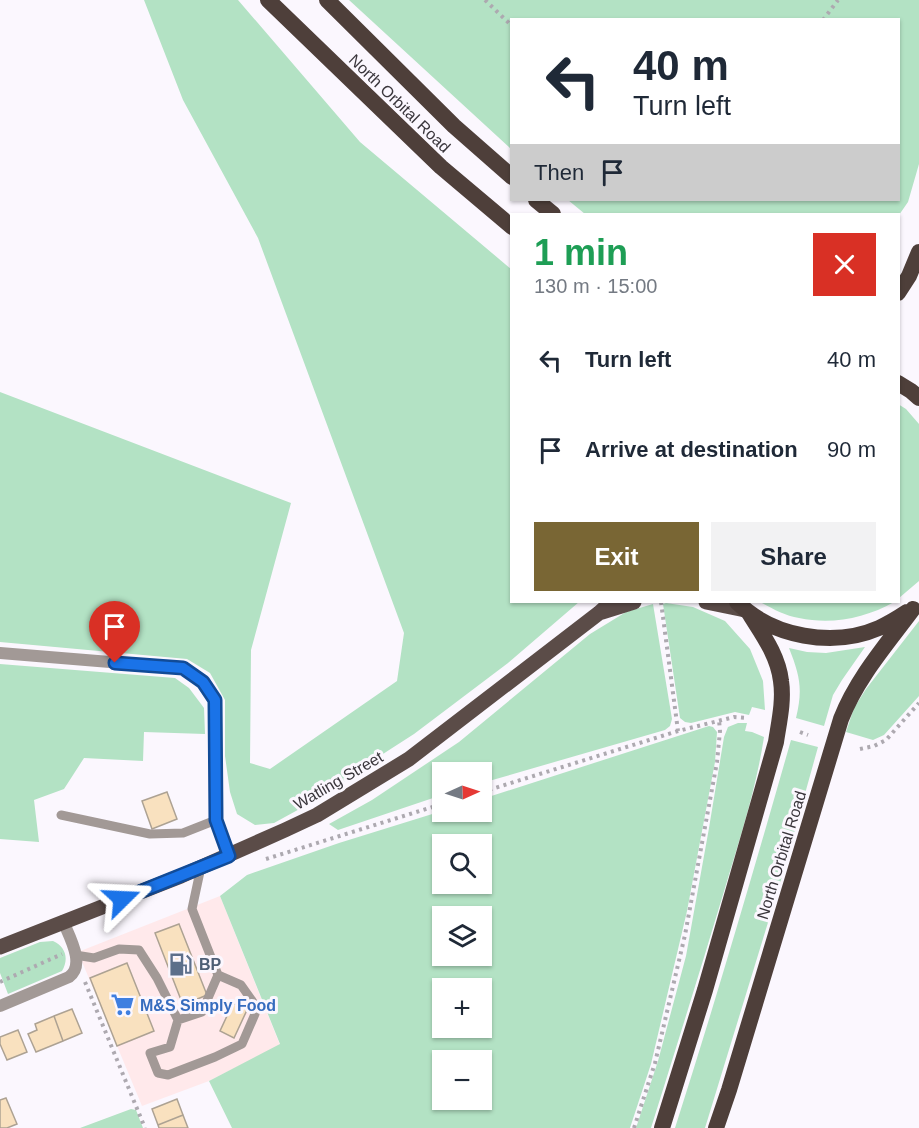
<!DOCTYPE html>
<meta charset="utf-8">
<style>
:root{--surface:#fff;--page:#f2f2f3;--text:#1f2937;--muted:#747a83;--accent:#796634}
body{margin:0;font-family:Arial,sans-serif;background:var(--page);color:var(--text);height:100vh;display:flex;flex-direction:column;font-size:22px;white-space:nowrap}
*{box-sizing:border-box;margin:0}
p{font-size:20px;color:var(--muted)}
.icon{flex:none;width:33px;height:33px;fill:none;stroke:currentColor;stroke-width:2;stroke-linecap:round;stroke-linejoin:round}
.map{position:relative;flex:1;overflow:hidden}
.details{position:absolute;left:510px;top:213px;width:390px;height:390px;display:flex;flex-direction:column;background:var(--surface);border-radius:0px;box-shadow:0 2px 4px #0004}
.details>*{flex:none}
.top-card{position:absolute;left:510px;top:18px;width:390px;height:183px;border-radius:0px;box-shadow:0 2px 4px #0004;background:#fff;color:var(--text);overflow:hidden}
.needle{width:39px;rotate:87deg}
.controls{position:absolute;left:432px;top:762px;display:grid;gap:12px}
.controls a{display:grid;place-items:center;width:60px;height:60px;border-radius:0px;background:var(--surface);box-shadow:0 2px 4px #0004;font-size:30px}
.pin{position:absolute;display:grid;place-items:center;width:51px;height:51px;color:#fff;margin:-62px -26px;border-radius:50% 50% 50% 0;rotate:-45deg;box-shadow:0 0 6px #0007}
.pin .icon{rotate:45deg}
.me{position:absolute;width:66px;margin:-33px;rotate:69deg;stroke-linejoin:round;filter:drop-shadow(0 0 4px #0008)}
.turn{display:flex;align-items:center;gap:21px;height:126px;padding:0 24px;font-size:27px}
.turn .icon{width:78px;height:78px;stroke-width:2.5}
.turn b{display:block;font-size:42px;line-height:51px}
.then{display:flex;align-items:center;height:57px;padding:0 24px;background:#0003;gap:12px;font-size:22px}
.round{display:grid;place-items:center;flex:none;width:63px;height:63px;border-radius:0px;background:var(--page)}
.summary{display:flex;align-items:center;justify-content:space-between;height:102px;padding:0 24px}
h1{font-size:36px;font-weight:800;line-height:45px;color:#1e9e55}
.button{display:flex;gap:12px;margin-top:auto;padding:12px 24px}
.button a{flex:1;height:69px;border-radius:0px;background:var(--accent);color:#fff;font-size:24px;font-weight:800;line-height:69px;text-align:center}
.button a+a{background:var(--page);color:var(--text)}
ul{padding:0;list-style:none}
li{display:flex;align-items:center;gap:18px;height:90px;padding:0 24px}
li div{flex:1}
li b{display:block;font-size:22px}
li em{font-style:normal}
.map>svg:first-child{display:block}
.commercial{fill:#ffe9eb}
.green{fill:#b3e2c4;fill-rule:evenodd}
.building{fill:#f9e1bf;stroke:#ada293;stroke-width:1.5}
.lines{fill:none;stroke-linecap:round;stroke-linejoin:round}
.path{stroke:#ada9b0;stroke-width:4;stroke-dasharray:3 4.5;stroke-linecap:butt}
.service{stroke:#a29996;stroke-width:9}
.minor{stroke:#a29996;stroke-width:12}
.primary{stroke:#5b4c48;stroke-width:15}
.trunk{stroke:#4e3f3a;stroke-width:16}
.route-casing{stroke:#114b97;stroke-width:15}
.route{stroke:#1a73e8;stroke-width:10}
.labels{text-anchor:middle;stroke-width:6;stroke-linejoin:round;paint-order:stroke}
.street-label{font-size:16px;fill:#3a363c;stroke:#fbf7fe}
.service-label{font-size:16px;font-weight:bold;fill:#4e5e75;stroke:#fbf7fe;text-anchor:start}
.shop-label{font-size:16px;font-weight:bold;fill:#366cbe;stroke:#fbf7fe;text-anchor:start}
</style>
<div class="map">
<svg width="919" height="1128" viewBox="0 0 919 1128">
<rect width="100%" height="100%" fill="#fbf7fe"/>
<path class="commercial" d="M220 896 280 1045 209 1081 142 1106 78 952Z"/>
<path class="green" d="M144 0H238L360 142 511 269 512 602H579L508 663 414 734 386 752 325 795 274 823 255 825 237 814 230 792 225 756V700L210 673 187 659 0 642V392L291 503 251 650 250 763 270 769 397 681 404 633 258 238 183 100Z
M349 0H919V164L908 202 899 215 585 214 568 200H898V20H512L511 149Z
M898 404 906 409 919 424V581L899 598Z
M760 602H894C866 618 832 625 799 618 785 616 773 609 760 602Z
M666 603 693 607 725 621 750 649 763 681 765 710 752 707 749 715 735 712 691 723 685 722 680 718 663 604Z
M653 604 672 719 670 726 665 730 482 783V772H442V795L338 830 329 824 372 800 459 742 590 634 626 612Z
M919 621V696L884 735 873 740 846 732 854 708 866 689Z
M865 647 842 680 833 695 824 726 796 718C803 689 800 676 789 648L807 652 826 653Z
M0 664 175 678 189 688 204 708 205 734 144 732 143 761 84 758 64 789 34 800 39 842 0 839Z
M738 723H747L745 731 752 732 764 737C756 789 740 838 725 888 701 968 676 1048 651 1128H636L658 1061 686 956 709 828 724 737 728 727Z
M709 726 713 727 717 732 715 762 687 911 651 1064 630 1128H232L209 1081 280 1044 220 896 247 875 339 843 442 811 482 812V799ZM442 844H482V884H442ZM482 916V956H442V916ZM442 988H482V1028H442ZM442 1060H482V1100H442Z
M791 740 818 747 781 880 705 1128H675C716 1000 754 870 791 740Z
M53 941C66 947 69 959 62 971L8 994 0 973V958L40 942Z
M131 1109 136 1110 143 1128H80Z"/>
<path class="building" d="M167 792 177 819 152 829 142 801Z
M179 924 207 995 183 1005 155 933Z
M127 963 154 1031 117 1046 90 978Z
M233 1003 247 1010 234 1038 220 1031Z
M72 1009 82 1033 63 1041 54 1016Z
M54 1016 63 1041 36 1052 28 1034 37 1030 35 1024Z
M18 1030 27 1052 7 1060 0 1044V1037Z
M6 1098 17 1124 7 1128H0V1100Z
M177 1099 183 1115 158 1125 152 1109Z
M183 1115 188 1128H159L158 1125Z"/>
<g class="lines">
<path class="path" d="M485 0 512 26
M823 20 838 0
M661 602 678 731
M800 732 808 735
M860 749 874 746 886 740 919 703
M482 792 678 731 734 717 748 718
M266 859 442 804
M0 982 62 954
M85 982 145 1128
M634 1128 655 1063 685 935 717 762 720 731 719 720"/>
<path class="service" d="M61 815 150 834 183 833 216 820
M75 955 94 958 119 949 139 950 157 978 178 1020 202 1012 218 975 192 909 201 867
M178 1020 170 1047 150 1053 158 1073 168 1075 215 1057 242 1044 255 1014 253 1002 241 985 218 975"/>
<path class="minor" d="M0 653 183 668 203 682 215 700 216 722V820L229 856
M0 1006 69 977C86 965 69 936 63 921"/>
<path class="primary" d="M706 602 745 610
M602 612 634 602
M0 947 181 876 285 830 317 815 409 759 599 613 611 602"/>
<path class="trunk" d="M268 0 441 167 512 227
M327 0 454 126 512 177
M536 200 553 214
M898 293 909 276 919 252
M898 383 911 391 919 398
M737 602C772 637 833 648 879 628 888 624 898 618 907 612
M662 1128 705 990 776 742C779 722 784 701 781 681 778 655 762 634 749 613
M716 1128 729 1090 841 719C857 678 887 644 913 609"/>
</g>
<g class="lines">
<defs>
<path id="route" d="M115 663 183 668 203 682 215 700 216 820 229 856 122 899"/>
</defs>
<use href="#route" class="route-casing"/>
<use href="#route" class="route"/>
</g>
<defs>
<symbol id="fuel-bare" viewBox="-9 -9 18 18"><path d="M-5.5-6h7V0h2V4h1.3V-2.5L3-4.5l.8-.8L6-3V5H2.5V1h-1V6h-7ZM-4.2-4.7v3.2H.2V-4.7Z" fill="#5c6f8a" stroke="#fbf7fe" stroke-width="2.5" paint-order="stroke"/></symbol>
<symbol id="supermarket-bare" viewBox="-9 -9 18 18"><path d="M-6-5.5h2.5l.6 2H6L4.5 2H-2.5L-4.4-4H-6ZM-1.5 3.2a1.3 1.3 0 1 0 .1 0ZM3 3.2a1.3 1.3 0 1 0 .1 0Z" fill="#3f7fe0" stroke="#fbf7fe" stroke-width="2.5" paint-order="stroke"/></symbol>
</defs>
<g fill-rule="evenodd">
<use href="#fuel-bare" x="164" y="948" width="33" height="33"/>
<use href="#supermarket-bare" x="106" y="988" width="33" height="33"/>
</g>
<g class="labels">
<g class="street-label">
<text transform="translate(400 103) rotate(44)" y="6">North Orbital Road</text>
<text transform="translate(338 780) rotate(-30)" y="6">Watling Street</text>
<text transform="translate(781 855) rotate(-73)" y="6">North Orbital Road</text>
</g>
<g class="service-label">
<text x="199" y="970">BP</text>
</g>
<g class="shop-label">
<text x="140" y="1011">M&amp;S Simply Food</text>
</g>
</g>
</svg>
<div class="controls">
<a><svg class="needle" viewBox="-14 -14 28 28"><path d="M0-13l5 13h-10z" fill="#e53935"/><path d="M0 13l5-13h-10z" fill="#747a83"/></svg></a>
<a><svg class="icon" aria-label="search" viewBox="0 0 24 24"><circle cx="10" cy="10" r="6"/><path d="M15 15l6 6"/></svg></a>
<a><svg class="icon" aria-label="layers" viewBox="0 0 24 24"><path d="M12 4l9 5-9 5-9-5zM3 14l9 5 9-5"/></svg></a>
<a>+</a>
<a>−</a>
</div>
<div class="pin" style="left:115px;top:663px;background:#d93025"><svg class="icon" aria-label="arrive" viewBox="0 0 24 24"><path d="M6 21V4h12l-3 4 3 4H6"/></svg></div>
<svg class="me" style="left:122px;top:899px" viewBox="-20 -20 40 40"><path d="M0-17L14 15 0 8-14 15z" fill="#1a73e8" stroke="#fff" stroke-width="4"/></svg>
<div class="top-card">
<div class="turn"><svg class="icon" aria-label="left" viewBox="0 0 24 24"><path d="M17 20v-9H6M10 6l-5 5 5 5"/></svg><div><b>40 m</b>Turn left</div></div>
<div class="then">Then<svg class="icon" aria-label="arrive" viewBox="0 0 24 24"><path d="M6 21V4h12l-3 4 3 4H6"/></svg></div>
</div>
<section class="details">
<div class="summary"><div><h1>1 min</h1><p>130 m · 15:00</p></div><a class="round" style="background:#d93025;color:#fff"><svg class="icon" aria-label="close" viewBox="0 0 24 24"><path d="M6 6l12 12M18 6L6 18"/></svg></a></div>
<ul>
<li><svg class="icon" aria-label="left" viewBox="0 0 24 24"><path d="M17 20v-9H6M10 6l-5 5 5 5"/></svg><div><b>Turn left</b></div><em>40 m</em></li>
<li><svg class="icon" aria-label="arrive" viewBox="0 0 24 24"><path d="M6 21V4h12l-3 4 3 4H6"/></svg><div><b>Arrive at destination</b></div><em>90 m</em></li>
</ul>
<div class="button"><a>Exit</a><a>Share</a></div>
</section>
</div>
